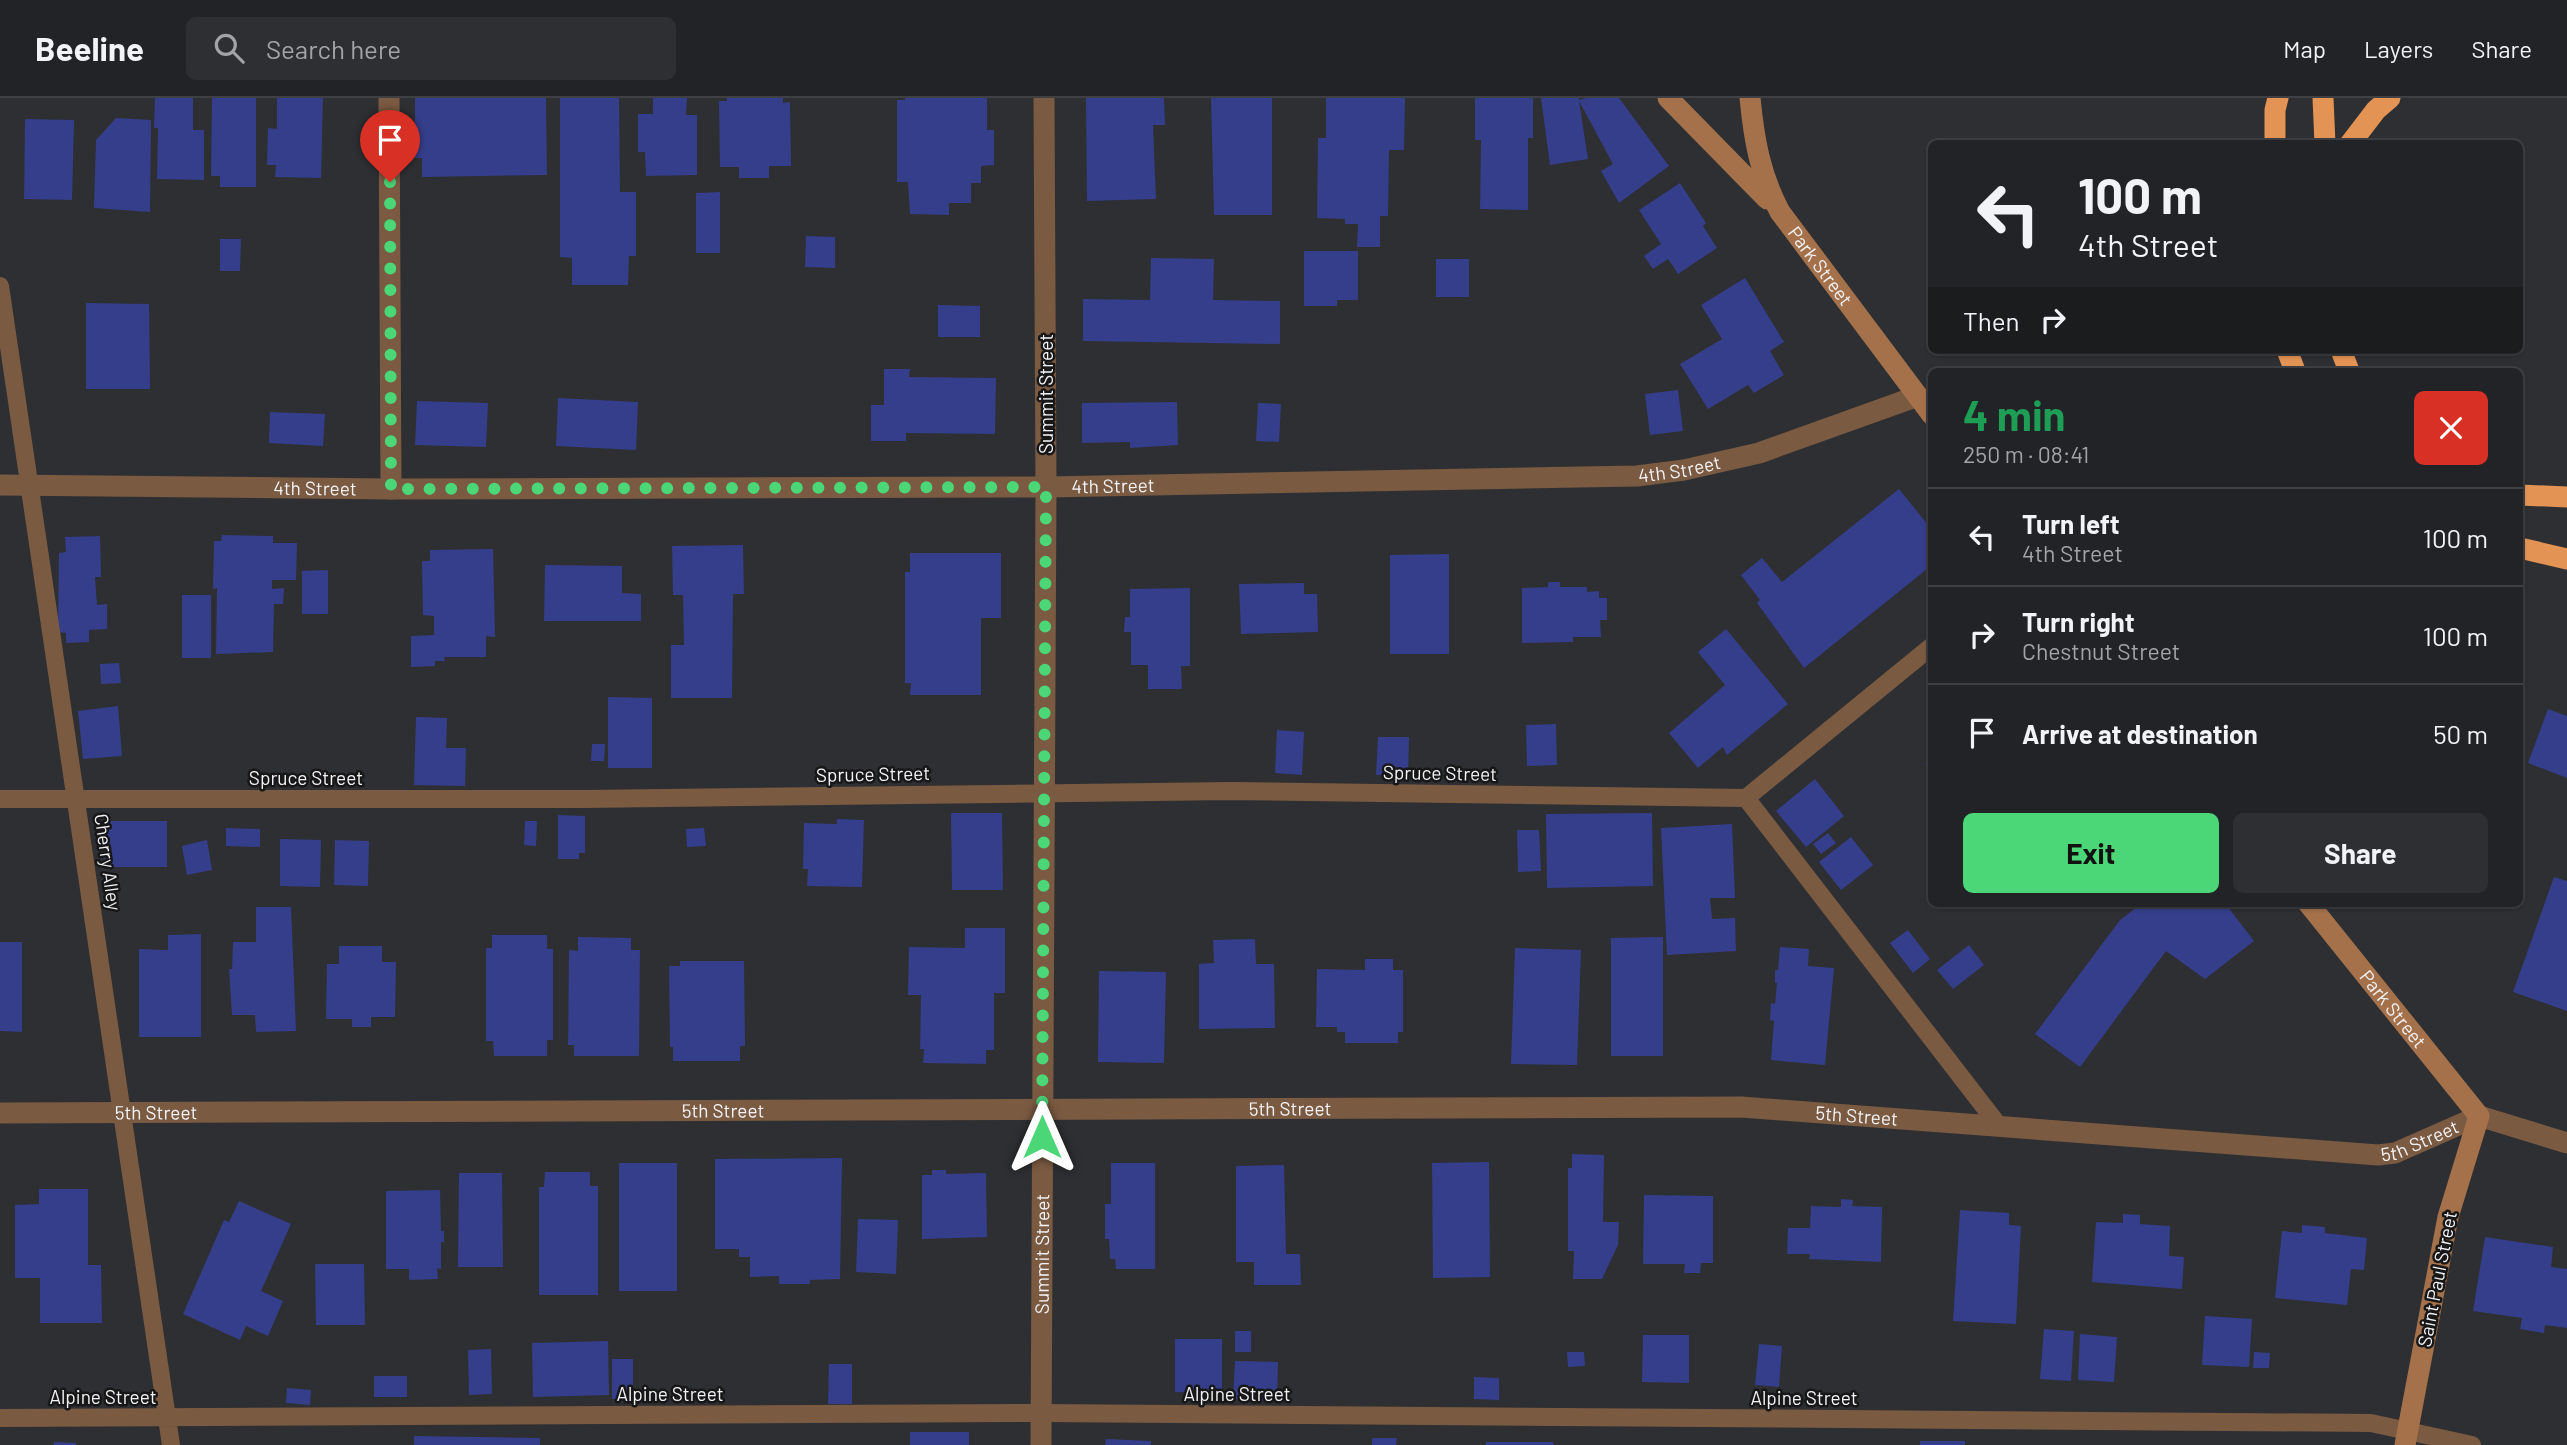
<!DOCTYPE html>
<meta charset="utf-8">
<style>
:root{--surface:#222326;--page:#2e2f32;--text:#f1f3f6;--muted:#a2a4a7;--line:#3f4043;--accent:#4bd677}
body{margin:0;font-family:Barlow,sans-serif;background:var(--page);color:var(--text);height:100vh;display:flex;flex-direction:column;font-size:26px;white-space:nowrap}
*{box-sizing:border-box;margin:0}
p{font-size:23px;color:var(--muted)}
.icon{flex:none;width:38px;height:38px;fill:none;stroke:currentColor;stroke-width:2;stroke-linecap:round;stroke-linejoin:round}
.map{position:relative;flex:1;overflow:hidden}
.side{position:absolute;left:1928px;top:270px;width:595px;height:539px;display:flex;flex-direction:column;background:var(--surface);border-radius:10px;box-shadow:0 2px 5px #0004,0 0 0 2px var(--line)}
.side>*{flex:none}
.hud{position:absolute;left:1928px;top:42px;width:595px;height:214px;border-radius:10px;box-shadow:0 2px 5px #0004,0 0 0 2px var(--line);background:#222326;color:var(--text);overflow:hidden}
.pin{position:absolute;display:grid;place-items:center;width:60px;height:60px;color:#fff;margin:-72px -30px;border-radius:50% 50% 50% 0;rotate:-45deg;box-shadow:0 0 7px #0007}
.pin .icon{rotate:45deg}
.me{position:absolute;width:77px;margin:-38px;rotate:0deg;stroke-linejoin:round;filter:drop-shadow(0 0 5px #0008)}
.turn{display:flex;align-items:center;gap:24px;height:147px;padding:0 35px;font-size:32px}
.turn .icon{width:91px;height:91px;stroke-width:2.5}
.turn b{display:block;font-size:49px;line-height:60px}
.then{display:flex;align-items:center;height:66px;padding:0 35px;background:#0003;gap:14px;font-size:26px}
.round{display:grid;place-items:center;flex:none;width:74px;height:74px;border-radius:10px;background:var(--page)}
.headline{display:flex;align-items:center;justify-content:space-between;height:119px;padding:0 35px}
h1{font-size:42px;font-weight:700;line-height:52px;color:#1e9e55}
.button{display:flex;gap:14px;margin-top:auto;padding:14px 35px}
.button a{flex:1;height:80px;border-radius:10px;background:var(--accent);color:#111;font-size:28px;font-weight:700;line-height:80px;text-align:center}
.button a+a{background:var(--page);color:var(--text)}
ul{padding:0;list-style:none}
li{display:flex;align-items:center;gap:21px;height:98px;padding:0 35px;border-top:2px solid var(--line)}
li div{flex:1}
li b{display:block;font-size:26px}
li em{font-style:normal}
header{display:flex;align-items:center;gap:42px;box-sizing:border-box;height:98px;padding:0 35px;background:var(--surface);border-bottom:2px solid var(--line)}
header strong{font-size:33px}
nav{display:flex;gap:38px;margin-inline-start:auto;font-size:24px}
.search{width:490px;height:63px;background:var(--page);display:flex;align-items:center;gap:18px;box-sizing:border-box;padding:0 24px;border-radius:10px;color:var(--muted);font-size:26px}
.map>svg:first-child{display:block}
.building{fill:#353e8a}
.lines{fill:none;stroke-linecap:round;stroke-linejoin:round}
.lane{stroke:#7b5a42;stroke-width:18}
.street{stroke:#7b5a42;stroke-width:21}
.secondary{stroke:#a5714a;stroke-width:21}
.highway{stroke:#e39353;stroke-width:21}
.route{stroke:#4bd677;stroke-width:12;stroke-dasharray:0 21.6}
.labels{text-anchor:middle;stroke-width:5;stroke-linejoin:round;paint-order:stroke}
.street-label{font-size:19px;fill:#f3f3f6;stroke:#171718}
</style>
<header>
<strong>Beeline</strong>
<div class="search"><svg class="icon" aria-label="search" viewBox="0 0 24 24"><circle cx="10" cy="10" r="6"/><path d="M15 15l6 6"/></svg>Search here</div>
<nav><a>Map</a><a>Layers</a><a>Share</a></nav>
</header>
<div class="map">
<svg width="2567" height="1347" viewBox="0 0 2567 1347">
<rect width="100%" height="100%" fill="#2e2f32"/>
<path class="building" d="M155 0H193V32H204V82L157 81 158 30H154Z
M212 0H256V89H220V78H211Z
M277 0H323L321 80 275 79 276 67H267L268 30 277 31Z
M415 0H546L547 77 422 79V60H415Z
M560 0H619L620 94H636V158H629L628 187H572V160L560 159Z
M653 0H687L686 17H697V77L646 78 645 54H638V16H653Z
M727 0H783V5L790 4 791 68H769V80H739V69H720L719 3H727Z
M905 0H987V32H994V67L981 68V85H971V105H949V117L910 116 908 84H897V2H905Z
M1086 0H1164L1165 27H1153L1156 101 1087 103Z
M1211 0H1272V117H1214Z
M1326 0H1405L1404 52H1389L1388 118H1380V149H1357L1358 126H1345V121L1317 120 1318 40H1326Z
M1475 0H1533V40H1528V112L1480 111 1481 42H1475Z
M1541 0H1579V2L1586 0H1619L1669 68 1619 105 1601 73 1613 66 1579 3 1588 61 1550 67Z
M116 20 151 22 150 114 94 110 96 42Z
M25 21 74 22 72 102 24 101Z
M1680 85 1706 125 1703 128 1717 150 1678 176 1668 161 1653 171 1644 158 1661 146 1639 112Z
M720 94V155H696V95Z
M806 138 835 139V170L805 169Z
M220 141H241L240 173H220Z
M1304 153H1358V202H1337V208H1304Z
M1151 160 1214 161 1213 202 1280 203V246L1083 243V201L1150 202Z
M1436 161H1469V199H1436Z
M1745 180 1784 244 1770 253 1784 277 1754 295 1748 287 1708 311 1680 266 1722 241 1701 207Z
M86 205 149 206 150 291H86Z
M938 207 980 208V239H938Z
M884 271H910L909 279 996 280 995 336 906 335V343H871V307H884Z
M1678 292 1683 333 1650 337 1645 296Z
M558 300 638 304 636 352 556 348Z
M417 303 488 305 486 349 415 347Z
M1177 304 1178 347 1130 350V344L1082 345V305Z
M1258 305 1281 306 1279 344 1256 343Z
M270 314 325 316 323 348 269 345Z
M1899 391 1932 432V467L1804 570 1757 505 1760 502 1741 477 1762 460 1782 484Z
M222 437 273 438V445H297L296 482H272V491L284 490 283 506H274L273 554 216 556 217 490 213 491 214 443H221Z
M100 438 101 479H95L97 507 107 506V531L89 532V544L66 545V535L58 534 59 455 66 454 65 439Z
M743 447 744 496H733L732 600H671V547H684L683 497H673L672 448Z
M493 451 495 539 486 538V559H444L445 563H435V568L411 569V538L434 537V518L423 517 422 463H430V452Z
M910 455H1001V520H981V597H910L911 585H905V474H910Z
M1449 456V556H1390V457Z
M545 467 622 468V495L641 496V523H544Z
M328 472V516H302V473Z
M1548 484H1560V489H1587V494L1599 493V500H1607V522H1600L1601 539H1573V544L1522 545V490L1548 489Z
M1304 485V496H1317L1318 534 1241 536 1239 486Z
M1190 490V568H1181L1182 591H1148V567H1131V534H1124L1125 519H1130V491Z
M182 497H211V560H182Z
M1726 531 1788 606 1727 657 1723 649 1698 670 1669 635 1725 587 1698 554Z
M119 565 121 585 101 586 100 566Z
M608 599 652 600V670H608Z
M118 608 122 658 83 661 78 613Z
M2548 611 2567 618V680L2528 665Z
M416 619 447 620 446 650H466L465 688 414 687Z
M1556 626 1557 667 1527 668 1526 627Z
M1277 632 1304 634 1302 677 1275 675Z
M1378 639H1409L1408 677H1376Z
M592 646H605L604 663H591Z
M1932 661V674L1925 666Z
M1815 681 1844 718 1806 749 1776 713Z
M951 715H1002L1003 792H952Z
M1652 715 1653 788 1547 790 1546 716Z
M558 717 585 718V755H579V761H558Z
M837 721 864 722 862 789 807 788 808 771H803L804 725 837 726Z
M103 723H167V769H104Z
M525 723H537L536 748 524 747Z
M1732 726 1735 800H1710L1712 821 1735 820 1736 853 1667 857 1661 730Z
M226 730 260 731V749L226 748Z
M704 730 706 748 687 749 686 731Z
M1517 732H1539L1541 773 1518 774Z
M1828 735 1836 745 1821 756 1813 746Z
M1851 739 1873 767 1841 792 1819 764Z
M280 741 321 742 320 789 280 788Z
M207 742 212 772 187 777 182 748Z
M335 742 369 743 368 788 334 787Z
M2554 779 2567 783V913L2513 894Z
M2142 805H2225L2254 843 2205 881 2166 853 2080 969 2035 936 2120 822Z
M256 809H291L296 933 256 934 255 917H232L229 871H232L233 844H256Z
M965 830H1005V895H994V952H986V966L923 965 924 951H920L921 897H908L909 849 965 850Z
M1908 832 1930 861 1913 875 1890 845Z
M201 836V939H139V851L168 852V837Z
M492 837H547V851H553V942H547V958H494L493 943H486V850H492Z
M578 839 631 840V852H640L639 958H574V947H568L569 852 578 853Z
M1663 839V958H1611V840Z
M1255 841 1256 866H1274L1275 930 1199 931V866L1214 865 1213 842Z
M0 844H22V934L0 933Z
M1969 847 1984 867 1953 891 1937 872Z
M339 848H382V864H396L395 919H371V929H352V921H326L327 866H339Z
M1780 849 1809 851 1808 868 1834 870 1825 967 1771 962 1774 923 1770 922 1771 905 1775 906 1777 885H1775V872H1778Z
M1515 850 1581 852 1577 967 1511 966Z
M1365 861H1393V872H1403V934H1398V945H1345V934H1337V929H1316L1317 871 1365 872Z
M680 863H744L745 948H740V963H673V949H670L669 868H680Z
M1099 873 1166 874 1164 965 1098 964Z
M1572 1056 1604 1057 1603 1124H1619L1618 1147 1602 1181H1573L1574 1153H1568V1070H1572Z
M842 1060 840 1181 810 1182V1186H779V1178L750 1179V1159H739V1151H715V1061Z
M1489 1064 1490 1179 1433 1180 1432 1065Z
M619 1065H677V1193H619Z
M1111 1065H1155V1171H1116L1115 1161H1110L1109 1141H1105V1106H1111Z
M1284 1067 1286 1156H1300L1301 1187H1254V1164H1236V1068Z
M932 1072H946V1076L986 1075 987 1139 922 1141V1077H932Z
M545 1074H590V1088H598V1197H539V1089H544Z
M459 1075H502L503 1169H458Z
M39 1091H88V1167H101L102 1225H40V1180H15V1107L39 1106Z
M440 1092 441 1133H444V1144H441V1171L437 1170 438 1181 409 1182V1171H386V1093Z
M1644 1097 1713 1098V1165H1701L1700 1175H1684L1685 1166H1643Z
M1841 1101 1853 1102 1852 1108 1882 1109 1881 1164 1809 1161 1810 1156H1787L1788 1130H1810L1811 1108 1841 1109Z
M239 1103 291 1126 261 1193 283 1203 268 1238 246 1228 240 1242 183 1216 224 1122 229 1124Z
M1960 1112 2009 1115V1127L2021 1128 2016 1226 1953 1223Z
M2123 1116 2140 1117V1126L2170 1128 2169 1158 2184 1159 2182 1191 2092 1184 2096 1124 2123 1125Z
M858 1121 898 1122 896 1176 856 1174Z
M2302 1127 2325 1129V1135L2367 1140 2364 1172 2351 1171 2347 1207 2275 1200 2282 1133 2302 1135Z
M2485 1139 2553 1149 2551 1169 2567 1171V1230L2545 1227 2544 1235 2520 1231 2522 1220 2473 1213Z
M315 1166H364L365 1227H316Z
M2205 1218 2252 1221 2249 1269 2202 1267Z
M2044 1231 2074 1233 2071 1283 2040 1281Z
M1235 1233H1251V1254H1235Z
M2080 1236 2117 1239 2114 1284 2078 1282Z
M1643 1237H1689V1285L1642 1284Z
M1175 1241H1222V1295L1175 1294Z
M608 1243 609 1297 533 1299 532 1245Z
M1759 1246 1782 1248 1779 1289 1755 1287Z
M491 1251 492 1296 469 1297 468 1252Z
M1567 1254H1584L1585 1268 1568 1269Z
M2254 1254 2270 1255 2269 1270H2253Z
M612 1261H633V1301H612Z
M1235 1263 1278 1264 1277 1303 1233 1301Z
M829 1266H852V1306H828Z
M374 1278H407V1299H374Z
M1474 1279 1499 1280V1302L1474 1301Z
M287 1290 311 1292 310 1307 286 1305Z
M910 1334H969V1347H910Z
M414 1338 540 1340V1347H414Z
M1372 1340H1397L1396 1347H1372Z
M1106 1341 1151 1343V1347H1105Z
M1920 1343H1965V1347H1920Z
M54 1344 76 1345V1347H54Z
M1486 1344H1553L1554 1347H1486Z"/>
<g class="lines">
<path class="lane" d="M0 188 171 1347
M1746 700 1999 1028
M1746 700 1932 548
M0 701H585L1231 693 1746 700
M0 1320 1041 1315 2371 1325 2472 1347"/>
<g class="street">
<path d="M389 0 391 391"/>
<path id="s1" d="M0 387 391 391 1046 389 1637 378 1684 372 1759 355 1918 298"/>
<path id="s2" d="M0 1015 1741 1009 2378 1057 2395 1055 2479 1018 2567 1045"/>
<path id="s3" d="M1041 1347 1046 389 1044 0"/>
</g>
<g class="secondary">
<path d="M1668 0 1767 101"/>
<path id="s4" d="M1750 0C1754 41 1760 77 1780 114L1932 317"/>
<path id="s5" d="M2308 805 2479 1018 2448 1119 2405 1347"/>
</g>
<path class="highway" d="M2323 0 2325 46
M2275 46V12L2278 0
M2350 46 2376 12 2390 0
M2287 252 2295 273
M2341 252 2349 273
M2520 397 2567 399
M2520 450 2567 461"/>
</g>
<g class="lines">
<path class="route" d="M390 84 391 391 1046 389 1042 1039"/>
</g>
<g class="labels">
<g class="street-label">
<text dy="7" stroke="none"><textPath href="#s4" startOffset="186">Park Street</textPath></text>
<text transform="translate(1046 296) rotate(-90)" y="7">Summit Street</text>
<text dy="7" stroke="none"><textPath href="#s1" startOffset="1680">4th Street</textPath></text>
<text dy="7" stroke="none"><textPath href="#s1" startOffset="1113">4th Street</textPath></text>
<text dy="7" stroke="none"><textPath href="#s1" startOffset="315">4th Street</textPath></text>
<text transform="translate(1440 675) rotate(1)" y="7">Spruce Street</text>
<text transform="translate(873 676) rotate(-1)" y="7">Spruce Street</text>
<text x="306" y="687">Spruce Street</text>
<text transform="translate(108 764) rotate(82)" y="7">Cherry Alley</text>
<text dy="7" stroke="none"><textPath href="#s5" startOffset="136">Park Street</textPath></text>
<text dy="7" stroke="none"><textPath href="#s2" startOffset="1290">5th Street</textPath></text>
<text dy="7" stroke="none"><textPath href="#s2" startOffset="723">5th Street</textPath></text>
<text dy="7" stroke="none"><textPath href="#s2" startOffset="156">5th Street</textPath></text>
<text dy="7" stroke="none"><textPath href="#s2" startOffset="1857">5th Street</textPath></text>
<text dy="7" stroke="none"><textPath href="#s2" startOffset="2424">5th Street</textPath></text>
<text dy="7" stroke="none"><textPath href="#s3" startOffset="191">Summit Street</textPath></text>
<text transform="translate(2437 1181) rotate(-79)" y="7">Saint Paul Street</text>
<text x="670" y="1303">Alpine Street</text>
<text x="1237" y="1303">Alpine Street</text>
<text x="103" y="1306">Alpine Street</text>
<text x="1804" y="1307">Alpine Street</text>
</g>
</g>
</svg>
<div class="pin" style="left:390px;top:84px;background:#d93025"><svg class="icon" aria-label="arrive" viewBox="0 0 24 24"><path d="M6 21V4h12l-3 4 3 4H6"/></svg></div>
<svg class="me" style="left:1042px;top:1039px" viewBox="-20 -20 40 40"><path d="M0-17L14 15 0 8-14 15z" fill="#4bd677" stroke="#fff" stroke-width="4"/></svg>
<div class="hud">
<div class="turn"><svg class="icon" aria-label="left" viewBox="0 0 24 24"><path d="M17 20v-9H6M10 6l-5 5 5 5"/></svg><div><b>100 m</b>4th Street</div></div>
<div class="then">Then<svg class="icon" aria-label="right" viewBox="0 0 24 24"><path d="M7 20v-9h11M14 6l5 5-5 5"/></svg></div>
</div>
<section class="side">
<div class="headline"><div><h1>4 min</h1><p>250 m · 08:41</p></div><a class="round" style="background:#d93025;color:#fff"><svg class="icon" aria-label="close" viewBox="0 0 24 24"><path d="M6 6l12 12M18 6L6 18"/></svg></a></div>
<ul>
<li><svg class="icon" aria-label="left" viewBox="0 0 24 24"><path d="M17 20v-9H6M10 6l-5 5 5 5"/></svg><div><b>Turn left</b><p>4th Street</p></div><em>100 m</em></li>
<li><svg class="icon" aria-label="right" viewBox="0 0 24 24"><path d="M7 20v-9h11M14 6l5 5-5 5"/></svg><div><b>Turn right</b><p>Chestnut Street</p></div><em>100 m</em></li>
<li><svg class="icon" aria-label="arrive" viewBox="0 0 24 24"><path d="M6 21V4h12l-3 4 3 4H6"/></svg><div><b>Arrive at destination</b></div><em>50 m</em></li>
</ul>
<div class="button"><a>Exit</a><a>Share</a></div>
</section>
</div>
